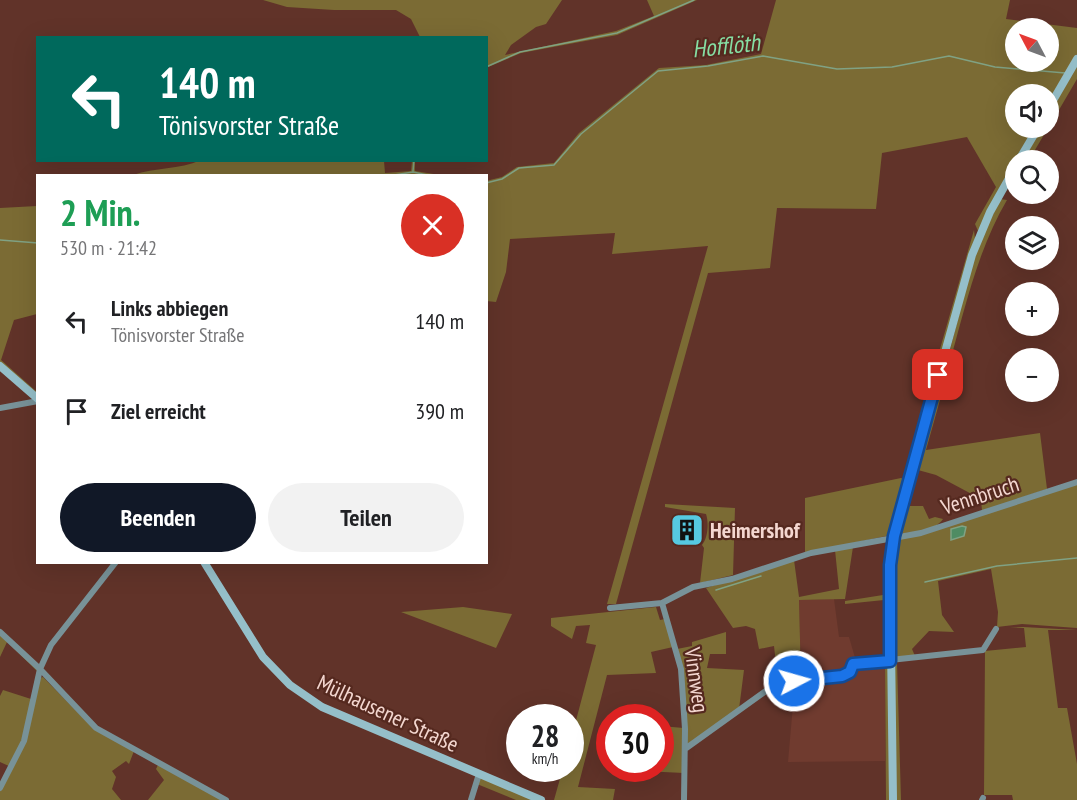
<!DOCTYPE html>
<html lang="de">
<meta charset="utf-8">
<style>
:root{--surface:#fff;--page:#f2f2f2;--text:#202124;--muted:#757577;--accent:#111827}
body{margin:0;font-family:"PT Sans Narrow",sans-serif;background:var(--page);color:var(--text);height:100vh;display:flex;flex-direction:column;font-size:22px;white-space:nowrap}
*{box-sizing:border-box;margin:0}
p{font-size:20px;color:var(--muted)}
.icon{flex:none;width:33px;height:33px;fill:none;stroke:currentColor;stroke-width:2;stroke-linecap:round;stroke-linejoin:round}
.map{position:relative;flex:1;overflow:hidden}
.panel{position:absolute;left:36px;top:174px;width:452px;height:390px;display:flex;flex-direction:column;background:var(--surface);border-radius:0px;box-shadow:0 6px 24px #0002}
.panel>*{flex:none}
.guide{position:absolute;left:36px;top:36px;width:452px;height:126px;border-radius:0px;box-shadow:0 6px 24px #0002;background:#00695c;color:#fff;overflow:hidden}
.needle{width:39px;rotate:311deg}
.fabs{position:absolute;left:1005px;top:18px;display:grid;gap:12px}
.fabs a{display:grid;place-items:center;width:54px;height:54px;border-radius:50%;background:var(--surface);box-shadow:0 6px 24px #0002;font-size:30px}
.speed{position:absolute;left:506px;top:704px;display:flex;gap:12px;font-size:30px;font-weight:700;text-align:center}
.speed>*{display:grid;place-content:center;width:78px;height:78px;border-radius:50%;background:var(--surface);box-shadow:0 6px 24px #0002;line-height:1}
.speed small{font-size:15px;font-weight:400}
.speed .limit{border:9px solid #d22;background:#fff;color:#111}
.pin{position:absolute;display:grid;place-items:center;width:51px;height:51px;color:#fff;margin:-26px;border-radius:12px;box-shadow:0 3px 9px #0006}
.me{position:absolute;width:66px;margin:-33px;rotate:84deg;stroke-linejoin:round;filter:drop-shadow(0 0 4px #0008)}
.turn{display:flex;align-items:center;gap:21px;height:126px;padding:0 24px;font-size:27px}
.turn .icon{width:78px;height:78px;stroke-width:2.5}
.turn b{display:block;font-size:42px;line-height:51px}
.round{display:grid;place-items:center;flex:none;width:63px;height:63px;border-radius:32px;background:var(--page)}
.summary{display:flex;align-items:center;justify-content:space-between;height:102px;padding:0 24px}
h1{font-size:36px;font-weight:700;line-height:45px;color:#1e9e55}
.button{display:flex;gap:12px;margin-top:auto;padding:12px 24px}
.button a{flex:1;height:69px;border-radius:36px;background:var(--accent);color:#fff;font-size:24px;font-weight:700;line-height:69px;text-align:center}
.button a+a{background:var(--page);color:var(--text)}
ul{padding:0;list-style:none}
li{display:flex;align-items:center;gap:18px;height:90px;padding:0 24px}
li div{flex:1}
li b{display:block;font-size:22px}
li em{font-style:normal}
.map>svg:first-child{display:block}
.built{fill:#703b2f}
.green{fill:#7b6b34;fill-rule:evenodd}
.water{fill:#4f8c63;stroke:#80a284;stroke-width:1.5}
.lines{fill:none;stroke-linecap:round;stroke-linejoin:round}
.stream{stroke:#80a284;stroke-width:1.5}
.street{stroke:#789298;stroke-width:6}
.secondary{stroke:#95bfc9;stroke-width:8}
.route-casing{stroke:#114b97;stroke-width:15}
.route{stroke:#1a73e8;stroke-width:10}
.labels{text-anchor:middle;stroke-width:4.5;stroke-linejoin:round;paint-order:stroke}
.street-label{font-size:22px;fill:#f4d7d0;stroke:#55291f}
.poi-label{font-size:22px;font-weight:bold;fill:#f4d7d0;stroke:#55291f;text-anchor:start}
.water-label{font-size:24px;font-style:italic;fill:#86dea3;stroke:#55291f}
</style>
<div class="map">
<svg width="1077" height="800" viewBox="0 0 1077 800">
<rect width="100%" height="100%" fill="#613329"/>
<path class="built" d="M834 599 839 637H849L856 661 847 662 848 671 841 674 801 679 799 600Z
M885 663V761L788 762 795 682 842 678 854 666Z"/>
<path class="green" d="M263 0H562L546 24 536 27 511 45 505 55 616 31 654 16 647 0H697L617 35 521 53 486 68V38L420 37 411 19 396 10H334L287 7Z
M776 0H1010L1006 19 1077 28V54L1067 71 1077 64V79L1049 127V114L1070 77 1049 104 1048 94H1016V128H1035L978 231 975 224 996 187 967 137 882 153 876 209 777 208 770 268 708 273 616 604H607L708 246 612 254 615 233 510 239 506 272 496 302 486 301V181L502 177 517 167 554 163 579 133 659 68 706 65 761 54ZM1016 28H1048V62H1016Z
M1041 128H1048L1029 160H1022Z
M201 160 384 161 385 173 411 171 412 161H415V171L440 175H133C155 167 179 170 201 160Z
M1000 199 1007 200C976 253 964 313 947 372L944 373 975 253Z
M37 206V314L14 320 1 360 37 392V397L0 364V208Z
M974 230 975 239 907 474 904 475Z
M947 375 926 450 1040 433 1047 489 982 511 981 499 936 475 918 470 908 506H923L929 519 935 517 943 519C935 531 912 533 899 533L942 376Z
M901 478 906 480 891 535 805 553V498Z
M1077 484V628L1022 624 997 627 998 612 991 569 938 581 942 615 954 632 929 631 912 649 915 656 895 657 891 574 897 540Z
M665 504 735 508 733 575 700 583 704 548 702 545C708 538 709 523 706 514L665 507Z
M887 540 889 541 888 656 885 658 884 600 845 604V601L883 595Z
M853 547 845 599 799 600 801 679 778 682 774 646 759 649 755 629 746 626 733 628 706 588 794 560 799 597 839 589 835 550Z
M463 607 512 614 496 648 401 612Z
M656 607 660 620 665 619 673 647 651 652 656 673 607 675 578 787 615 789 613 800H554L563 768H570V743L596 645 586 643 590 625 576 626 572 639 551 626V618Z
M1023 627 1077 630H1048L1058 708H1067L1077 764V800H1013L1012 795H984L985 651 1026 647 1024 628H1010Z
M726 632V654H710L707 668 744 670 739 709 687 746 677 649 692 646V642Z
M0 633 38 669 23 741 11 767 0 762V696L3 690 31 699 37 671 7 642 0 657Z
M897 662 901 800H895L894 664Z
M885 663 888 665 890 800H886Z
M43 677 89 724 134 751 129 764 126 761 112 771 116 777 112 789 121 800H0V790L26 742 40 678Z
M660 726 684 728V773L621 770 660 768Z
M159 763 223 800H148L164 780 156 769Z
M480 777 534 800H516L477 784Z"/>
<path class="water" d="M962 526 966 527 964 536 951 540V529Z"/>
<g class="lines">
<path class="stream" d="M486 67 520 52 617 33 694 0
M413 171 414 160
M388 176 413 172 432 176
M486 183 502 179 519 168 554 165 581 134 658 71 708 66 763 56 837 69 892 67 949 56 995 67 1065 73
M0 240 38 243
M925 582 997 566 1077 558
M716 590 761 576"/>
<path class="street" d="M0 408 38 401
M662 603 681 669 685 729 684 800
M610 608 662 603 693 587 732 579 811 553 921 533 1077 482
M0 632 40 669 96 728 226 800
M685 749 770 688 793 681 842 676 850 672 853 664 983 650 996 629
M0 788 24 741 40 669 51 645 116 562
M471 800 479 774
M982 800 983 798"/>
<path class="secondary" d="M1048 109 1077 59
M1019 160 1038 128
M0 366 38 399
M204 562 263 657 290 685 322 707 541 800
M893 800 890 565 894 536 972 255 990 212 1016 166"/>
</g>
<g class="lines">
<defs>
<path id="route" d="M794 681 842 676 850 672 853 664 890 661V565L894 536 938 375"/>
</defs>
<use href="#route" class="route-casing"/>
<use href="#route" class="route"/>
</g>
<defs>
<symbol id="building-square" viewBox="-11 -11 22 22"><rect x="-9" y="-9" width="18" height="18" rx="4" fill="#56c9e1" stroke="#55291f"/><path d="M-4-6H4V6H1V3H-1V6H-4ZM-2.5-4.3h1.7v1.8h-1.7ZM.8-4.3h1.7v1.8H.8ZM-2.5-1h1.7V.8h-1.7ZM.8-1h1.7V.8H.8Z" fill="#111"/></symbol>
</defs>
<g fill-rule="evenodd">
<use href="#building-square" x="668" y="511" width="38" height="38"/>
</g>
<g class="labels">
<g class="street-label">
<text transform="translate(980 495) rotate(-18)" y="8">Vennbruch</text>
<text transform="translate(697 680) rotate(82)" y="8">Vinnweg</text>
<text transform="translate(388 713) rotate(25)" y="8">Mülhausener Straße</text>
</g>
<g class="poi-label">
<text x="710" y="538">Heimershof</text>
</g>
<g class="water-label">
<text transform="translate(726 46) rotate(-6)" y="8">Hofflöth</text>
</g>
</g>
</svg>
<div class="fabs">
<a><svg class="needle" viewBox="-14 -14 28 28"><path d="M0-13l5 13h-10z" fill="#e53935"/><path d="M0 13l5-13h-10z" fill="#757577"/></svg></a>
<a><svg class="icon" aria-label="sound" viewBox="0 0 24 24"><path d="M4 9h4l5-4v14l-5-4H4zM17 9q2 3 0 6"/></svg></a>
<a><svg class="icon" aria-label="search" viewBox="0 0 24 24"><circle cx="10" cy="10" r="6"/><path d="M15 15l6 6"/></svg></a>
<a><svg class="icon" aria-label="layers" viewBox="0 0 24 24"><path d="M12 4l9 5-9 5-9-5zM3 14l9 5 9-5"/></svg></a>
<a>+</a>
<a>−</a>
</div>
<div class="speed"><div>28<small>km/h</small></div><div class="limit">30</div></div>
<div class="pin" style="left:938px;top:375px;background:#d93025"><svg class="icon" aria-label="arrive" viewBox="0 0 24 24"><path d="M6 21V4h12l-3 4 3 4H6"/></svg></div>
<svg class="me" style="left:794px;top:681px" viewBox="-20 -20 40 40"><circle r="17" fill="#1a73e8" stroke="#fff" stroke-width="3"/><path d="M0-11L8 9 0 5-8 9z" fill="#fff"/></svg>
<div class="guide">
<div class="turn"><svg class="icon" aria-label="left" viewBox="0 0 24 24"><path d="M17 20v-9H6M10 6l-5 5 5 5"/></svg><div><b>140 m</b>Tönisvorster Straße</div></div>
</div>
<section class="panel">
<div class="summary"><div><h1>2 Min.</h1><p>530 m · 21:42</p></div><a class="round" style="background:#d93025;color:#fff"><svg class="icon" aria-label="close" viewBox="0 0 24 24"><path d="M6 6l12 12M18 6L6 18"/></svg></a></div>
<ul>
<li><svg class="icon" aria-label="left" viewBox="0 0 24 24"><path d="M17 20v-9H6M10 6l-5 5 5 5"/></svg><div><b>Links abbiegen</b><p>Tönisvorster Straße</p></div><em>140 m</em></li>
<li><svg class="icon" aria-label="arrive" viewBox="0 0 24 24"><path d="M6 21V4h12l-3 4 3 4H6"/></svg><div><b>Ziel erreicht</b></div><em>390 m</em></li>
</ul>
<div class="button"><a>Beenden</a><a>Teilen</a></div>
</section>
</div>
